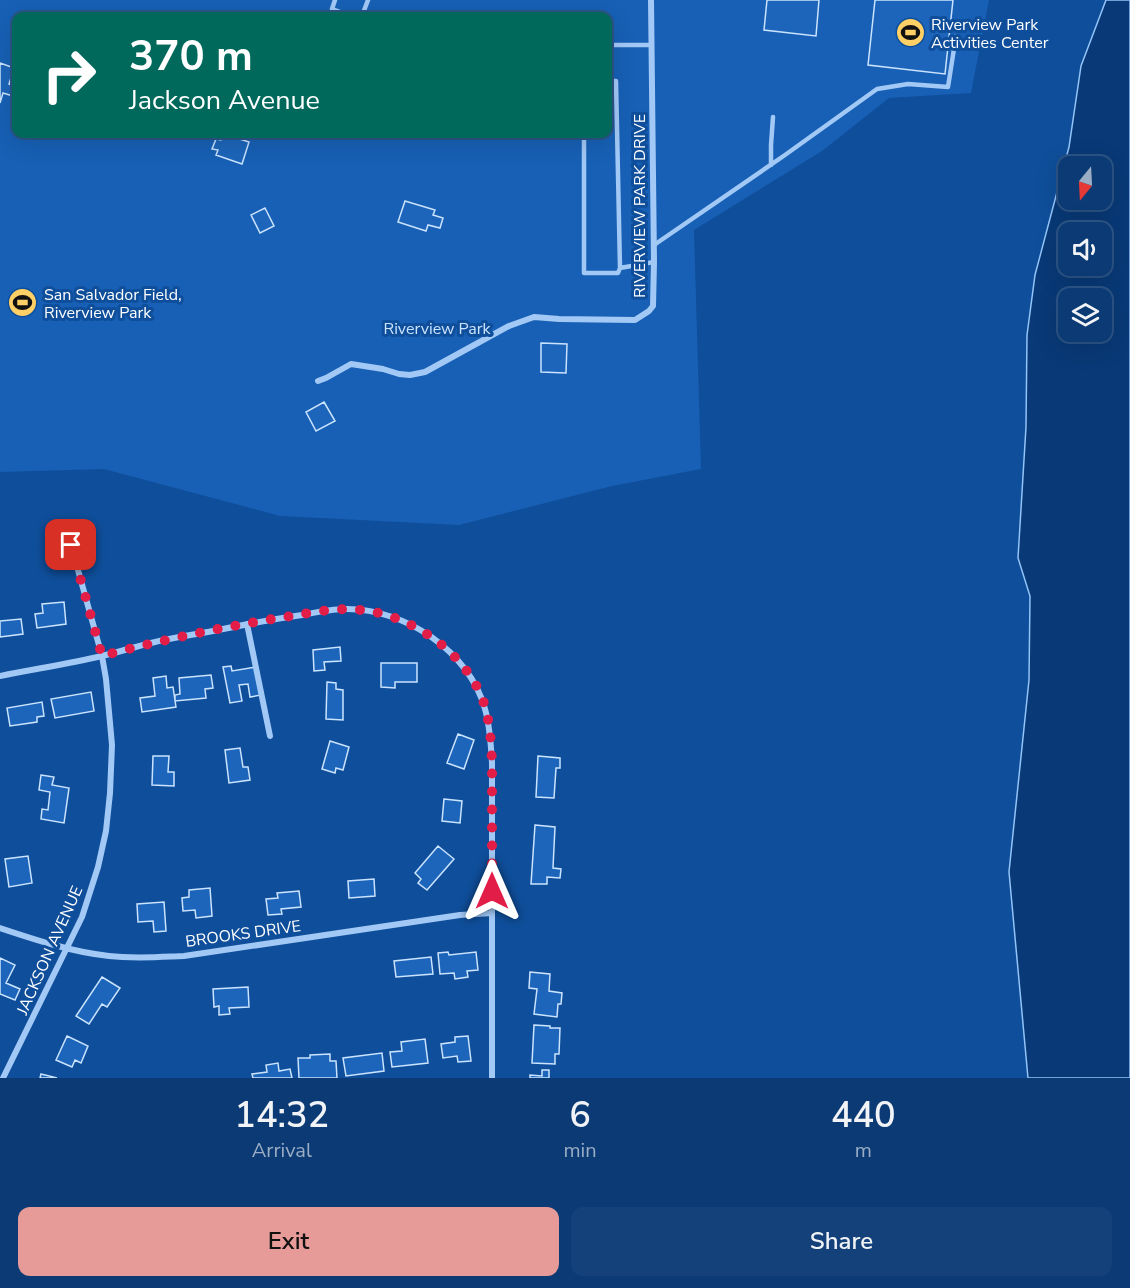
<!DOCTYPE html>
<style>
:root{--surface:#0b3a74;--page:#144179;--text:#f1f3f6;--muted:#9aadc5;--line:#2b5486;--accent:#e69b98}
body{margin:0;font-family:"Nunito Sans",sans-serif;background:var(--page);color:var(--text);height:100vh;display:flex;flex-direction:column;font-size:22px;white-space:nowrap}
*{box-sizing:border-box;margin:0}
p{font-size:20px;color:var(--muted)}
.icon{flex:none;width:33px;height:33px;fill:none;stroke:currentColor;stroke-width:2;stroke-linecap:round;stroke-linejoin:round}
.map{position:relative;height:1078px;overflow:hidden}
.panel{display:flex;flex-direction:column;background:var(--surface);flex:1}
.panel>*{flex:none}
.banner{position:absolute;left:12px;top:12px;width:600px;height:126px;border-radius:12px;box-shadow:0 6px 24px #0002,0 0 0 2px var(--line);background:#00695c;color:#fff;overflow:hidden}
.needle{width:39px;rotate:198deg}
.controls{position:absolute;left:1058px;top:156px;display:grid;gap:12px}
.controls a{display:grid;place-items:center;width:54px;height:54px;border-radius:12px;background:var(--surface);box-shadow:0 6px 24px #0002,0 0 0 2px var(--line);font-size:30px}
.pin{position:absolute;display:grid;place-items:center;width:51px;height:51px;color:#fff;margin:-26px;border-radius:12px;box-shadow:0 3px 9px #0006}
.me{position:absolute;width:66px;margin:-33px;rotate:0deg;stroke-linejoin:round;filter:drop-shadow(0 0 4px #0008)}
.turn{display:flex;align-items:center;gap:21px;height:126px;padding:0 18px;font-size:27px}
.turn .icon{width:78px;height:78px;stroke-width:2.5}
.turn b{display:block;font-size:42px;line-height:51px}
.eta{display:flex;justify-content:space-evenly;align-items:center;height:102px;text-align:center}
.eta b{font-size:36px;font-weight:600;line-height:42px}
.primary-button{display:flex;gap:12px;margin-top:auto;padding:12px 18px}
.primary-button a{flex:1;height:69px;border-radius:12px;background:var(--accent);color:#111;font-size:24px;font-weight:600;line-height:69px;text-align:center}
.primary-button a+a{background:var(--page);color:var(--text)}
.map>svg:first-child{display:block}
.green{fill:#1760b5;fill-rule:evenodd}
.water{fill:#093976;stroke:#93c4f8;stroke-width:1.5;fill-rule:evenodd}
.building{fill:#1d65ba;stroke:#cae3fe;stroke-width:1.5}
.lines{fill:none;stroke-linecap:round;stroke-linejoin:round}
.service{stroke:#a2c8f5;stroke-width:4.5}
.minor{stroke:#a2c8f5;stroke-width:6}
.route{stroke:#e11d48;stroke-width:10;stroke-dasharray:0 18}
.labels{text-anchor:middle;stroke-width:6;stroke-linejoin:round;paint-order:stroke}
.poi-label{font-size:16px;fill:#fff;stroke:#0f4e9a;text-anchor:start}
.street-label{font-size:16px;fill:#fff;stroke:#0f4e9a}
.park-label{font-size:16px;fill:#cae3fe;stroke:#0f4e9a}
</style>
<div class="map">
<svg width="1130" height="1078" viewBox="0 0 1130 1078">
<rect width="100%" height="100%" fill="#0f4e9a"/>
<path class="green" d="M0 0H989L971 93 889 98 822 151 694 230 701 469 612 486 459 525 280 516 104 469 0 472ZM16 16H608V134H16Z"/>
<path class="water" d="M1106 0H1130V1078H1028L1009 872 1029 680 1030 596 1018 558 1026 427 1027 335 1035 275 1069 147 1081 66ZM1068 166H1101V200H1068ZM1068 232H1101V266H1068ZM1068 298H1101V332H1068Z"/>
<path class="building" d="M767 0H819L816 36 764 30Z
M875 0H953L945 74 868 65Z
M0 63 14 68 9 84 16 87V97L3 93 0 103Z
M224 134 249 142 242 164 216 155 218 150 212 149 216 139 221 140Z
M405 201 435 210 433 215 443 218 440 228 428 225 426 231 398 222Z
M265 208 274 226 260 233 251 215Z
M541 343 567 344 566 373 541 372Z
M324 402 335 421 316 431 306 412Z
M64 602 66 624 37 628 35 614 43 613 42 604Z
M21 619 23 634 0 637V621Z
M340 647 341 661 324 662 325 670 314 671 313 650Z
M381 663H417V682H395V688L381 687Z
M231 666 232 671 256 667 261 695 250 697 248 684 239 685 242 701 230 703 223 667Z
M211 675 213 688 205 689 206 698 175 701V695L180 694 179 678Z
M166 676 167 688 173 687 176 707 142 712 140 698 155 696 153 678Z
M327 682 336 683V689L343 690V720L326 719Z
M91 692 94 711 55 718 51 699Z
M42 702 44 716 37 717V722L10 726 7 708Z
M458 734 474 740 464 769 447 763Z
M330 741 349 747 343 770 336 768 335 773 322 769Z
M240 748 243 767H248L250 780 229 783 225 750Z
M153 756H169L168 772H174V786L152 785Z
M538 756 560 758V768H556L554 798 536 797Z
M41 775 54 777 52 785 69 788 64 823 41 819 42 809 48 810 50 792 39 790Z
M444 799 462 801 460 823 442 821Z
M535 825 555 827 553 868 561 869 560 878 547 877V884H531Z
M438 846 454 859 427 890 418 883 421 879 415 873Z
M28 856 32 883 9 887 5 859Z
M374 879 375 896 349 898 348 881Z
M210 888 212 916 196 918 195 910 183 911 182 898 189 897V890Z
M299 891 301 907 281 909 282 914 268 915 266 899 278 898 277 893Z
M164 902 166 931 154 932 153 921 138 922 137 904Z
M448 952 449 955 476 952 478 970 467 971 468 977 455 979 454 973 440 974 438 953Z
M431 957 433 974 396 977 394 961Z
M0 958 15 965 6 983 20 989 15 1000 0 994Z
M530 972 550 974 549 991 562 993 561 1004H558L557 1017 534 1014 537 989 529 988Z
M102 977 120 988 107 1007 102 1004 89 1024 76 1016Z
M248 987 249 1007 229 1008 230 1014 219 1015V1006L214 1007 213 989Z
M534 1025 550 1026V1028H560L559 1054H555V1064L532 1063Z
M67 1036 88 1046 81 1063 75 1060 72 1067 56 1060Z
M468 1036 471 1061 458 1062 457 1056 443 1058 441 1044 455 1042V1037Z
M425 1039 428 1063 392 1067 390 1052 402 1051 401 1042Z
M382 1053 384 1071 346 1076 343 1058Z
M330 1054V1061H336L337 1078H299L298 1058H310V1055Z
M278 1063 279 1071 290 1069 292 1078H253L252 1074 267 1072 266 1065Z
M542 1070H549V1078H530V1075L542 1076Z
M41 1074 57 1078H40Z"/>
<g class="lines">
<path class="service" d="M335 0 332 9 351 16
M362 16 368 0
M608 45H651
M608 81H616L620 268
M584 134V273H618L620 268 654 262
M771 165V145L773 117
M654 245 785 155 877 89 908 84 948 87 956 36"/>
<path class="minor" d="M318 381 326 378 351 364 383 369 399 374 410 375 425 372 509 326 534 317 559 319 635 320 649 311 653 306 654 262 651 0
M247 624 270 736
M0 676C34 669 68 664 102 656 119 652 134 647 151 643 171 638 192 635 213 631 243 625 272 619 302 615 317 612 332 609 347 609 405 609 469 651 485 709 490 726 491 745 492 763V1078
M0 928C36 940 72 952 109 956 134 959 159 957 184 956L460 915 492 913
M3 1078 82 917 98 867 106 831 110 793 112 745 106 679 102 656 71 545"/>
</g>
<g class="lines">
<path class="route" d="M71 545 102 656C162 640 223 627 285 617 310 613 336 607 361 610 414 615 472 657 486 710 493 739 492 770 492 800 492 831 492 861 492 891"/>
</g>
<defs>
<symbol id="stadium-disc" viewBox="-11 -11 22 22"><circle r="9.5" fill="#ffd066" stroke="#0f4e9a"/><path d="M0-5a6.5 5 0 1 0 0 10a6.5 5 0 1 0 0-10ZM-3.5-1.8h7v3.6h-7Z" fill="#111"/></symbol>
</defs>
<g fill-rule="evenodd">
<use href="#stadium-disc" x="894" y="16" width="33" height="33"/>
<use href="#stadium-disc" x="6" y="286" width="33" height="33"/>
</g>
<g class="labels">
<g class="poi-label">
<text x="931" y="30">Riverview Park<tspan x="931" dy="18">Activities Center</tspan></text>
<text x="44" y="300">San Salvador Field,<tspan x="44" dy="18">Riverview Park</tspan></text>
</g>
<g class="street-label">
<text transform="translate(639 206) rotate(-90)" y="6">RIVERVIEW PARK DRIVE</text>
<text transform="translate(243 933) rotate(-8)" y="6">BROOKS DRIVE</text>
<text transform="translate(49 950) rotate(-66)" y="6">JACKSON AVENUE</text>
</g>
<g class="park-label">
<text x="437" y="334">Riverview Park</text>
</g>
</g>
</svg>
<div class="controls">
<a><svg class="needle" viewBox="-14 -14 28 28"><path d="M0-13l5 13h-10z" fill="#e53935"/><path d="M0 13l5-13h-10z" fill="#9aadc5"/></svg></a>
<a><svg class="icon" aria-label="sound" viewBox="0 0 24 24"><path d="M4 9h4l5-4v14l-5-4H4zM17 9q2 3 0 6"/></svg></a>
<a><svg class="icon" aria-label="layers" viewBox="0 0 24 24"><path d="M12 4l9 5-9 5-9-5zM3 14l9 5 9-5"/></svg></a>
</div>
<div class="pin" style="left:71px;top:545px;background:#d93025"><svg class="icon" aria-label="arrive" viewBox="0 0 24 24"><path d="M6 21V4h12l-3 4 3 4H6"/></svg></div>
<svg class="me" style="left:492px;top:891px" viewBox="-20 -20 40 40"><path d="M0-17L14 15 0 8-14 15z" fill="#e11d48" stroke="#fff" stroke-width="4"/></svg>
<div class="banner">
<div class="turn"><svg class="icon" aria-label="right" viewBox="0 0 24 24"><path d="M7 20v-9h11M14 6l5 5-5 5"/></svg><div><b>370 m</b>Jackson Avenue</div></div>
</div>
</div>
<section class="panel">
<div class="eta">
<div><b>14:32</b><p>Arrival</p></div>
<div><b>6</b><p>min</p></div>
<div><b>440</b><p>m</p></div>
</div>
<div class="primary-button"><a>Exit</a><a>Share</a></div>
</section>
